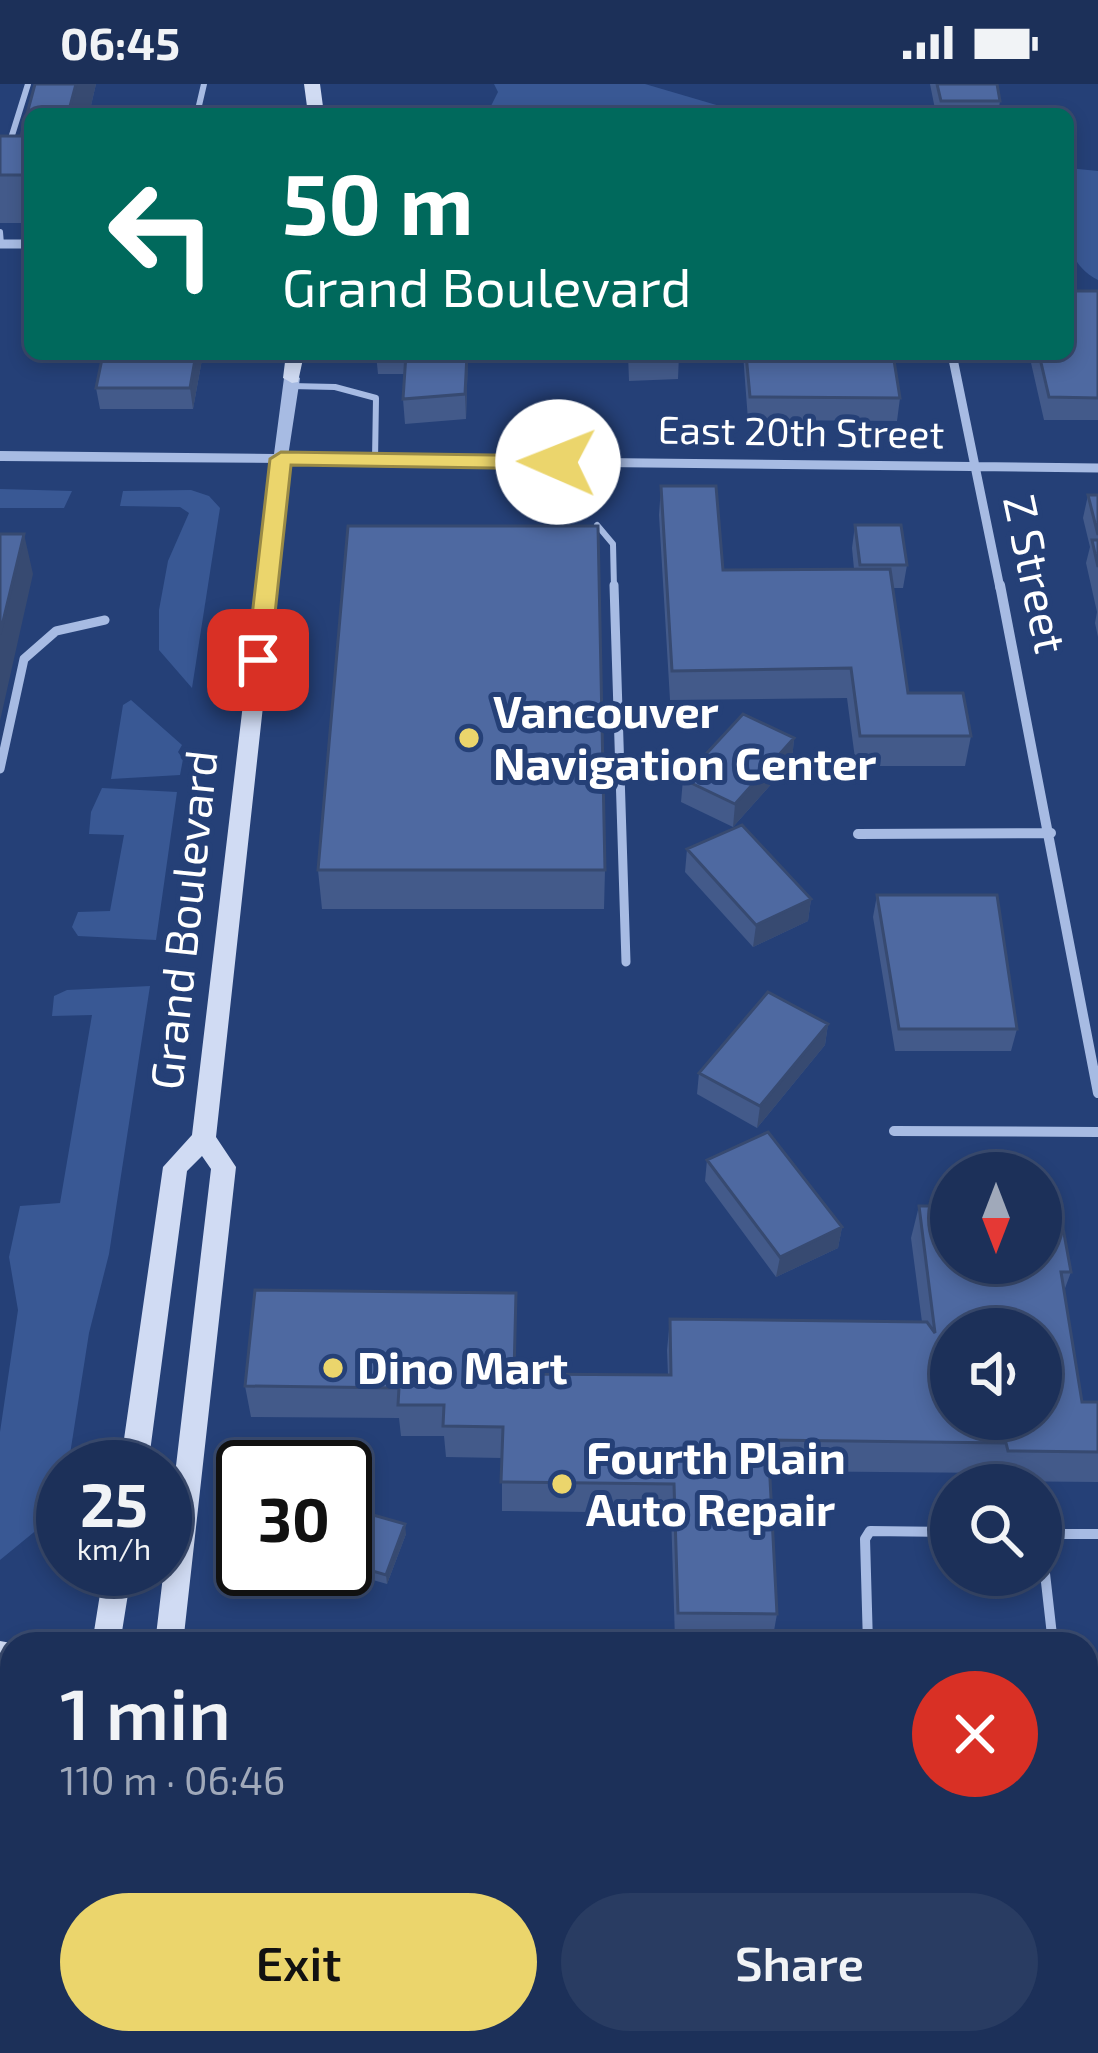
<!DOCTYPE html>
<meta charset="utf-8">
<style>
:root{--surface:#1c3059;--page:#293c62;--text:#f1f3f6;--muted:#a0a9ba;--line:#3a4b6f;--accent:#ebd56c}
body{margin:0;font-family:"Exo 2",sans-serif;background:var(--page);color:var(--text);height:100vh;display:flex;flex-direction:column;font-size:45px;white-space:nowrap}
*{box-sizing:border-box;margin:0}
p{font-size:39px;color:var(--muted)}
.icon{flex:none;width:66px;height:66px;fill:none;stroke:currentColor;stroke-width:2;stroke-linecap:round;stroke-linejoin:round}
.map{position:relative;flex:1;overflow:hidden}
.side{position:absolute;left:0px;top:1548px;width:1098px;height:423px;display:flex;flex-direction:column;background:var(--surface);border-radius:36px 36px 0 0;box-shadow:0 6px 18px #0003,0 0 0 3px var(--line)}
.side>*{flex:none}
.top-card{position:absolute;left:24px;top:24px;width:1050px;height:252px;border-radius:18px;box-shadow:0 6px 18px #0003,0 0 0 3px var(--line);background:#00695c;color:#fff;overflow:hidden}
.needle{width:78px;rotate:180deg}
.tools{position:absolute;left:930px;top:1068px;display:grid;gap:24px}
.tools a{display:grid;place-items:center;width:132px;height:132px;border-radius:50%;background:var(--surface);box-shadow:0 6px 18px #0003,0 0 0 3px var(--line);font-size:60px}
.speed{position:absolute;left:36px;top:1356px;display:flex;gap:24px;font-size:60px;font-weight:700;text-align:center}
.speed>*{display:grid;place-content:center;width:156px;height:156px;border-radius:50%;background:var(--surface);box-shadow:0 6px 18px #0003,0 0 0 3px var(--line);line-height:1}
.speed small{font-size:30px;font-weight:400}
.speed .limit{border:6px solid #111;border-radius:18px;background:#fff;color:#111}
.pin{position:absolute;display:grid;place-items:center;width:102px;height:102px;color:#fff;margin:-51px;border-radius:24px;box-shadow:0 6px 18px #0006}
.me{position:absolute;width:132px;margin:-66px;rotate:271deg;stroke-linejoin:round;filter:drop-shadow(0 0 9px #0008)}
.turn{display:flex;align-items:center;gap:42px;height:252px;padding:0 60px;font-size:54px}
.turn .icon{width:156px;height:156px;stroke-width:2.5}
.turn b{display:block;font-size:84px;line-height:102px}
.round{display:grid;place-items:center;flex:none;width:126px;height:126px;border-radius:63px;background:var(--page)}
.headline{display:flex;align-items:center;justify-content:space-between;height:204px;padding:0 60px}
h1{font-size:72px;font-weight:600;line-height:90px}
.action{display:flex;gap:24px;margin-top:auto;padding:24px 60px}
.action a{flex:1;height:138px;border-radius:72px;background:var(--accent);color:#111;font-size:48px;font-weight:600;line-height:138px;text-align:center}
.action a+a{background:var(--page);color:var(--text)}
.status{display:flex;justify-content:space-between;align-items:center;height:84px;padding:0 60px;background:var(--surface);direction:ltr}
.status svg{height:33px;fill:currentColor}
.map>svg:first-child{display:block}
.green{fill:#395894}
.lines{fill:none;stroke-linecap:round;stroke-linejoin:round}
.service-far2{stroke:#a7bbe3;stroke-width:6}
.service-far1{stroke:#a7bbe3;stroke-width:9}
.service{stroke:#a7bbe3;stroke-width:10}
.minor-far1{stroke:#a7bbe3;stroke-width:9}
.minor{stroke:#a7bbe3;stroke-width:10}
.tertiary{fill:#a7bbe3;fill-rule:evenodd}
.secondary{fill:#d0dbf3;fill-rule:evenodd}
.wall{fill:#435a8a}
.shaded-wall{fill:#374a71}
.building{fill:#4e69a1;stroke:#374a71;stroke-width:3;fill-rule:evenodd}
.route{fill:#ebd56c;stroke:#998a46;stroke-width:3}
.poi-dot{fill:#ebd56c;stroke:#254077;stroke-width:4.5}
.labels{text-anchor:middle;stroke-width:10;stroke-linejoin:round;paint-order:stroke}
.far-street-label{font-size:39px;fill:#fff;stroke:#254077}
.street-label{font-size:45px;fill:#fff;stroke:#254077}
.poi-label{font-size:45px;font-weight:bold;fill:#fff;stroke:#254077;text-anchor:start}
</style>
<div class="status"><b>06:45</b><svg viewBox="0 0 49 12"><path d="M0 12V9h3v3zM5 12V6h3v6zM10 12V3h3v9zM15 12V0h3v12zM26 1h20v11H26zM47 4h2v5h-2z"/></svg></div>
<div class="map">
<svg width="1098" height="1969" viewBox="0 0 1098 1969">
<rect width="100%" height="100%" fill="#254077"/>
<path class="green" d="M494 0H645L747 30H487L498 8Z
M1068 84 1098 87V196C1056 175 1068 126 1068 84Z
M0 405 72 407 64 424H0Z
M191 406 209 412 220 424 192 604 159 566V526L168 477 189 429 180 423 120 422 123 407Z
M131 616 182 661 178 668 183 675 180 691 111 695 123 621Z
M102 704 177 708 156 856 78 852 72 843 78 828 110 827 124 751 89 750 91 728Z
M150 902 109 1170 89 1249 68 1383H63L61 1426 0 1476V1348L18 1226 9 1173 20 1122 60 1119 92 931 52 932 54 912 67 906Z"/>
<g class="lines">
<path class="service-far2" d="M197 30 204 0
M8 64 28 0
M0 148 1 160
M291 302 335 303 376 314 375 376
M597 441 613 460 614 504"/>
<path class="service-far1" d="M614 501 626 878
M0 685 24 575 56 547 105 536"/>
<path class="service" d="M1041 1450H1098
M1041 1454 1053 1560
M868 1560 865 1455 870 1447 951 1448
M321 1959 413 1969
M710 1959 720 1964V1959
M950 1959 951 1969
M441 1969 454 1959"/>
<path class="minor-far1" d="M0 160H30
M952 270 1000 504
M281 375 1098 384"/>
<path class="minor" d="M1000 501 1098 1009
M858 750 1051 749
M894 1047 1098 1048"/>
<path class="tertiary" d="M292 289 300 294 287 379 0 377V367L274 370 284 294Z"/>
<path class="secondary" d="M304 0H320L324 30H308Z
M286 270H304L298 298 292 299 283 294Z
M281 369 290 375 216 1053 236 1083 183 1560H155L211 1085 202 1072 187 1087 148 1383H120L163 1083 192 1051 272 375Z
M104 1485H132L120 1560H92Z
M0 1557 17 1560H12V1586L0 1585Z
M1086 1679 1098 1680V1710L1086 1709Z
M27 1959H59L57 1969H25Z
M96 1959H128L126 1969H94Z"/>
</g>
<path class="wall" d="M35 0H96L89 30H30V139H0V52H21Z
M930 0H997L1000 17 998 30H936Z
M1074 207H1098V336H1044L1029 270H1068Z
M103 270H203L193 325H100L96 304Z
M376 270H468L466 335 405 340 403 315 405 290H378Z
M628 270H679L678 295 629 297Z
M743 270H893L900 314 897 337 748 336Z
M661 402 723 486 854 485 852 464 855 441 907 481 903 504H893L908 609 971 652 965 682H856L847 614 670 616 659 431Z
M1088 411H1098V553L1095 539 1097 528 1086 479 1090 463 1083 434Z
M794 654 792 677 733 743 681 718 683 695Z
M687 765 811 815 808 837 753 863 685 788Z
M318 786H605L604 825H322Z
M877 811 1017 945 1011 967H895L873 833Z
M828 940 825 961 757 1044 697 1010 699 989Z
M707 1076 842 1143 838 1164 776 1193 705 1097Z
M919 1122 1071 1188 1064 1207 1082 1318H1098V1398L997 1397 996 1389 770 1387 777 1530 772 1558 675 1556 671 1429 502 1427V1374L446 1373 444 1352H401L399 1334 251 1333 245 1302 516 1241 515 1290 668 1291 667 1266 670 1235 922 1238 911 1154Z
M345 1423 406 1450 387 1500 334 1485H345Z
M1052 1959H1086L1098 1969H1054Z"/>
<path class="shaded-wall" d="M76 0H96L89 30H68Z
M196 270H203L193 325 190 304Z
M467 270H468L466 335 465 310Z
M24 450 33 490 0 637V550Z
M794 654 792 677 733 743 735 720Z
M811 815 808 837 753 863 756 841Z
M828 940 825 961 757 1044 760 1022Z
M842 1143 838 1164 776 1193 780 1173Z
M405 1440 406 1450 387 1500 386 1491Z"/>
<path class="building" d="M35 0H76L68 30H30V91H0V52H21Z
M937 0H997L1000 17H941Z
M1068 183 1074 207H1098V314L1049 313 1039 270H1068Z
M103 270H196L190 304H96Z
M406 270H467L465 310 403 315Z
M746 270H893L900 314 750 313Z
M661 402H716L723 486 890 485 908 609H963L971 652H860L851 584 672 587Z
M1088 411H1098V451Z
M855 441H901L907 481H860Z
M348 442H598L605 786H318Z
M0 450H24L0 550Z
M1092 456H1098V483Z
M743 630 794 654 735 720 683 695Z
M742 741 811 815 756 841 687 765Z
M877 811H997L1017 945H899Z
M768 908 828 940 760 1022 699 989Z
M768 1048 842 1143 780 1173 707 1076Z
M919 1122H951V1179H1041V1122H1059L1071 1188H1061L1082 1318H1098V1368L1008 1367 1006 1359 768 1356 777 1530 678 1529 674 1400 501 1398 503 1343 443 1342 444 1321H398L399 1304 245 1302 255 1206 516 1209 514 1290 671 1291 670 1235 927 1238 935 1249ZM951 1245H1041V1335H951Z
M345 1423 405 1440 386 1491 345 1479Z
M1086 1857H1098V1969H1069L1067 1959H1086Z"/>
<path class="route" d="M281 368 558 372 568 378 558 385 291 381 270 576 258 584 247 576 270 375Z"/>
<g class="poi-dot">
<circle cx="469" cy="654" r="12"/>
<circle cx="333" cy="1284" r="12"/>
<circle cx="562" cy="1400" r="12"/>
</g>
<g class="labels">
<g class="far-street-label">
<text transform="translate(801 348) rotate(1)" y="14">East 20th Street</text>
</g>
<g class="street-label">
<text transform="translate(1035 490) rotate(78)" y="16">Z Street</text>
<text transform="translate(184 836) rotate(-84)" y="16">Grand Boulevard</text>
</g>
<g class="poi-label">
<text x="493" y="644">Vancouver<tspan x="493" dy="52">Navigation Center</tspan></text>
<text x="357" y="1300">Dino Mart</text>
<text x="586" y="1390">Fourth Plain<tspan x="586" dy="52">Auto Repair</tspan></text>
</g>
</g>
</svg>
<div class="tools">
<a><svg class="needle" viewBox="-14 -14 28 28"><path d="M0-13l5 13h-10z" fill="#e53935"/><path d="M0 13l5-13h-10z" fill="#a0a9ba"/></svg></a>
<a><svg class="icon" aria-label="sound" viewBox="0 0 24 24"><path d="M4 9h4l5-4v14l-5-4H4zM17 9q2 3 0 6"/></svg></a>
<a><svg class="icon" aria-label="search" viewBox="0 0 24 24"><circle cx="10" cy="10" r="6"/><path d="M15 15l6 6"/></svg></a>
</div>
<div class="speed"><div>25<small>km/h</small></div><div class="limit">30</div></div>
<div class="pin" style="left:258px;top:576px;background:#d93025"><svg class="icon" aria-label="arrive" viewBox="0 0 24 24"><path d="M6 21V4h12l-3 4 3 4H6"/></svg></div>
<svg class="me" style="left:558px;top:378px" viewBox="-20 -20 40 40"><circle r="19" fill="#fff"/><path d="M0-13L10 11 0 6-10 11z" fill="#ebd56c"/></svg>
<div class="top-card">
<div class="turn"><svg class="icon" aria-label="left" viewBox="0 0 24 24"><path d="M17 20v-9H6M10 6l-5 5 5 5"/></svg><div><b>50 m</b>Grand Boulevard</div></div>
</div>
<section class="side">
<div class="headline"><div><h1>1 min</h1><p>110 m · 06:46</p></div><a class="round" style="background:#d93025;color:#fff"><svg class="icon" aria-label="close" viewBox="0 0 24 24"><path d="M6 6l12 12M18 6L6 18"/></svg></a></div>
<div class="action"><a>Exit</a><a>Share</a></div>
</section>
</div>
